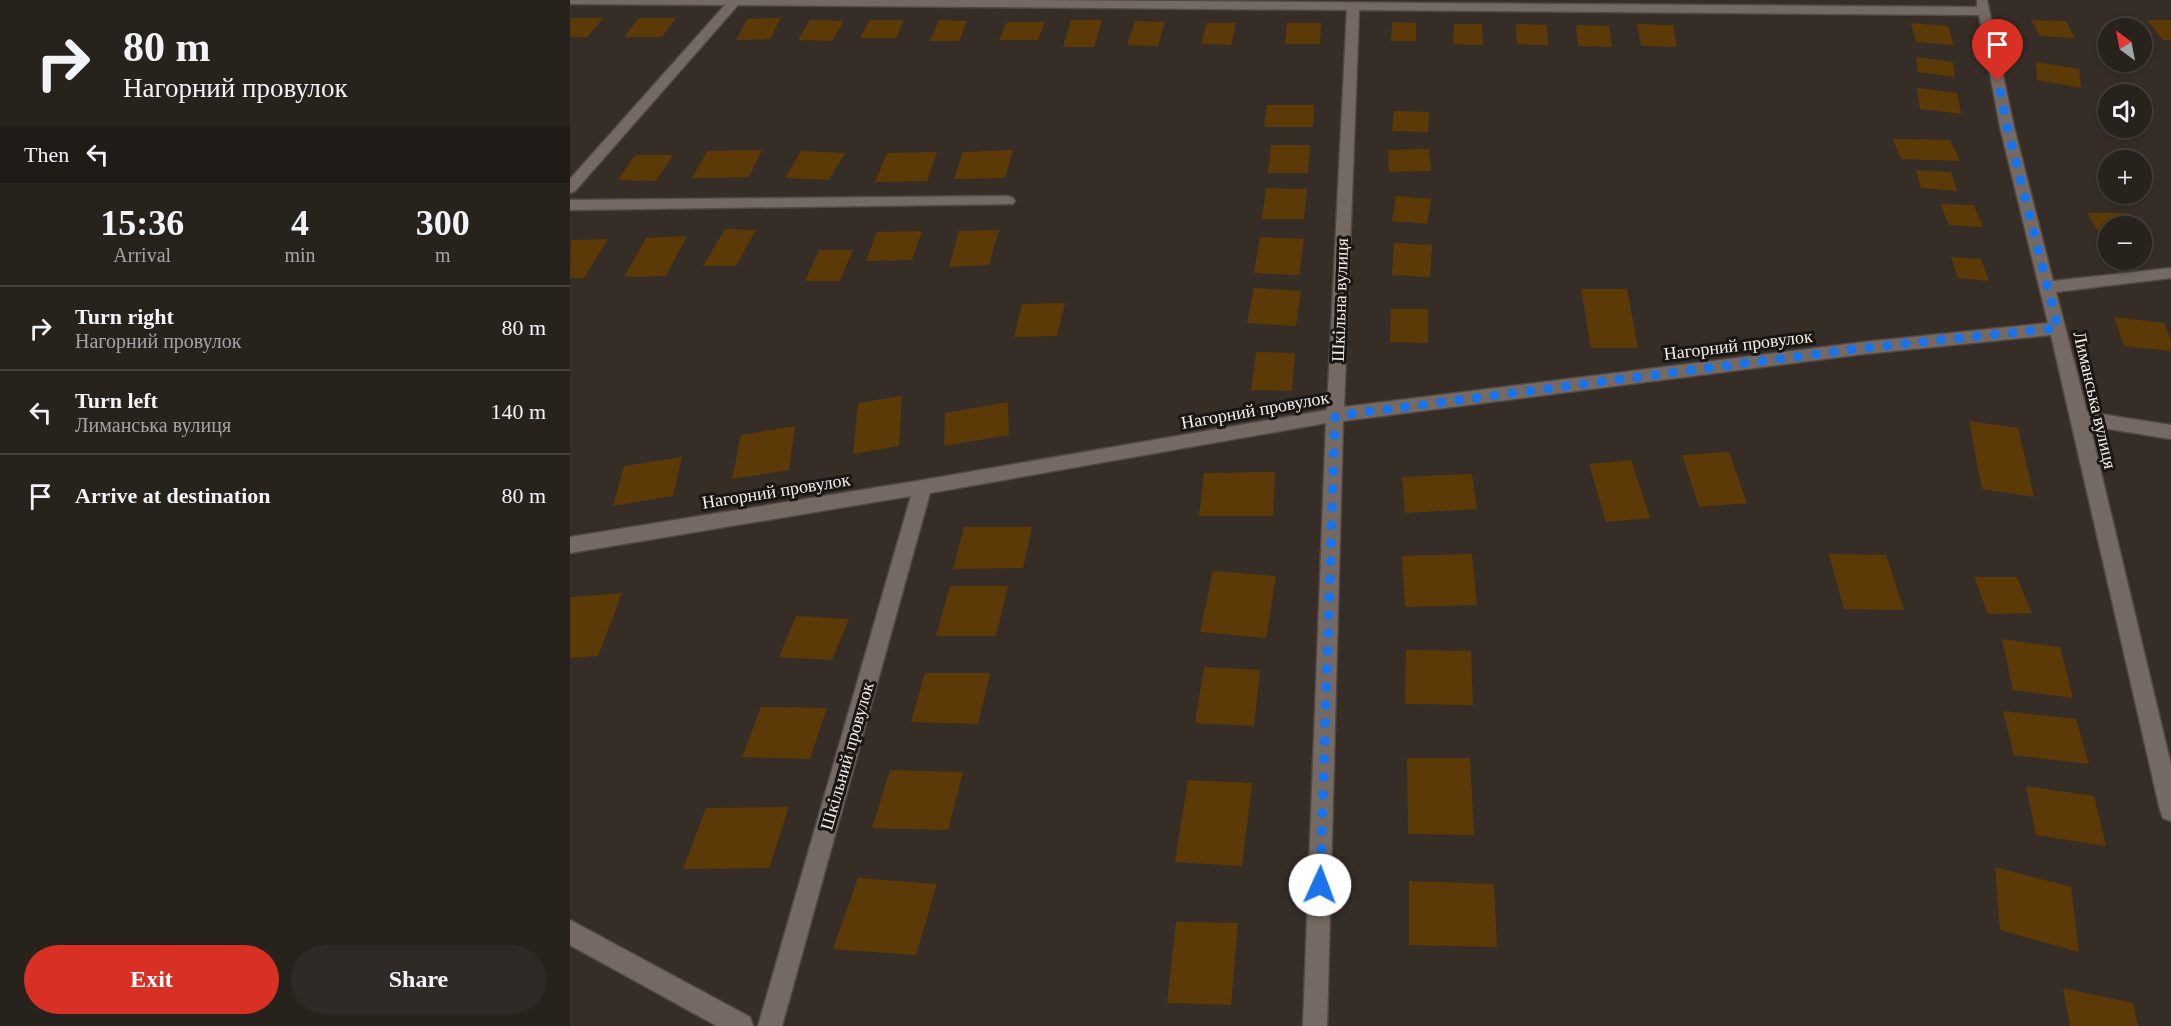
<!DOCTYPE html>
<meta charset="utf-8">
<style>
:root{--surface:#28221d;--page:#302a26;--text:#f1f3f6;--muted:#a5a4a4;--line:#443f3b;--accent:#d93025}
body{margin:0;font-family:"Times New Roman",serif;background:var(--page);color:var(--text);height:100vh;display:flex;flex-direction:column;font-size:22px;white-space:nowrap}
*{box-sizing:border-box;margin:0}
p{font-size:20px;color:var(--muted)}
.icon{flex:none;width:33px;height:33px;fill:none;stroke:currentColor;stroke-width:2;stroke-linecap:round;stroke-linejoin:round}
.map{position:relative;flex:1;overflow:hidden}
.details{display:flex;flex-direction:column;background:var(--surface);width:570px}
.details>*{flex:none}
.top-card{background:#28221d;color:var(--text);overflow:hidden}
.needle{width:39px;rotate:328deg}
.controls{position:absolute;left:1528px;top:18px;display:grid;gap:12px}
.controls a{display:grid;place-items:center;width:54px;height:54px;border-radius:50%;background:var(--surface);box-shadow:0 3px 9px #0003,0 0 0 2px var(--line);font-size:30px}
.pin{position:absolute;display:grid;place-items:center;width:51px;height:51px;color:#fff;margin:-62px -26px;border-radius:50% 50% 50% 0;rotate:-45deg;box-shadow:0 0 6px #0007}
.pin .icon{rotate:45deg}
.me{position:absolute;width:66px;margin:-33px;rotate:2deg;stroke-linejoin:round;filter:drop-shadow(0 0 4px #0008)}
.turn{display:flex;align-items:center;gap:21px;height:126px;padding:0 24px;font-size:27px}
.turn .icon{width:78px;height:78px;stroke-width:2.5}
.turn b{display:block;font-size:42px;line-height:51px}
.then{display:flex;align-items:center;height:57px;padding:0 24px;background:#0003;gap:12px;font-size:22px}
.eta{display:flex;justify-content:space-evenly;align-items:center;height:102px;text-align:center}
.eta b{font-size:36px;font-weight:700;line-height:42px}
.primary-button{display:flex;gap:12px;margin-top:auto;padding:12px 24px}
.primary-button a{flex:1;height:69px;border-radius:36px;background:var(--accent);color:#fff;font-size:24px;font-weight:700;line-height:69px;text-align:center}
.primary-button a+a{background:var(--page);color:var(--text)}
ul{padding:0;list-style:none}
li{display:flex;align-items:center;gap:18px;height:84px;padding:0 24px;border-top:2px solid var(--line)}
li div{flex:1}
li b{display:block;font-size:22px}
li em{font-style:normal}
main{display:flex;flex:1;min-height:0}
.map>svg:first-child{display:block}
.building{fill:#5b3a07}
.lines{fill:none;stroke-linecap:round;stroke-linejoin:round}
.minor-casing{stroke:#524944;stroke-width:3}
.minor{fill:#756a63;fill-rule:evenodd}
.route{stroke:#1a73e8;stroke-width:10;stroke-dasharray:0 18}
.labels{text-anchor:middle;stroke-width:6;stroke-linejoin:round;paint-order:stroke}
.street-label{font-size:18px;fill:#f5eeea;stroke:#1a1614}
</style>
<main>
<section class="details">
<div class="top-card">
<div class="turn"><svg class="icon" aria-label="right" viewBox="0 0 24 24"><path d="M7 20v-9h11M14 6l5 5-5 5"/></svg><div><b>80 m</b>Нагорний провулок</div></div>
<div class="then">Then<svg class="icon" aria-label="left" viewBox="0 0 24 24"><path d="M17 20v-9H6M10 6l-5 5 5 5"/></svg></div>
</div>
<div class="eta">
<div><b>15:36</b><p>Arrival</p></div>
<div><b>4</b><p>min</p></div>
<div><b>300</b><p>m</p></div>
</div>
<ul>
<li><svg class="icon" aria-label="right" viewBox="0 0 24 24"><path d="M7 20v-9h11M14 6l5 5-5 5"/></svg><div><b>Turn right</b><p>Нагорний провулок</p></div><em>80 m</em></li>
<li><svg class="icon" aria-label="left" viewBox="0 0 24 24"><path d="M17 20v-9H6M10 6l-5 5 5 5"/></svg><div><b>Turn left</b><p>Лиманська вулиця</p></div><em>140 m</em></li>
<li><svg class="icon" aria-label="arrive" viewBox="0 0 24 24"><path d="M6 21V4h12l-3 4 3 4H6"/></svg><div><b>Arrive at destination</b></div><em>80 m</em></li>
</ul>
<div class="primary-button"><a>Exit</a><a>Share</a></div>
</section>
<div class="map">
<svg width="1601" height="1026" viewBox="0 0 1601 1026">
<rect width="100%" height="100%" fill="#362d27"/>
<path class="building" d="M0 18H33L17 37H0Z
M69 18H106L92 37H54Z
M211 18 200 39 166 40 177 19Z
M240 20 274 21 262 41 228 40Z
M300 20H334L326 38H290Z
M369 20 397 21 389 41H360Z
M501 20H532L524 47H493Z
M1461 20 1496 21 1505 38 1470 36Z
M1577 20H1601V40H1593Z
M565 21 595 22 588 46 557 45Z
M437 22H475L468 40H429Z
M822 22 846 23V41H821Z
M637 23H666L661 45 631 44Z
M717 23H751L750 44H715Z
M1341 23 1378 26 1384 45 1346 42Z
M884 24H912L913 45 883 44Z
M946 24 977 25 978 45 947 44Z
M1067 24 1103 25 1107 47 1071 46Z
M1006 25 1039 26 1042 47 1008 46Z
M1346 57 1383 62 1385 77 1348 72Z
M1466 62 1509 69 1511 88 1467 80Z
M1347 88 1387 93 1391 114 1350 109Z
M697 105H744L743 127H694Z
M824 111 859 112 858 132 822 131Z
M1323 139 1380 140 1390 161 1331 159Z
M701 145H740L738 173H698Z
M859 149 861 171 819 172 818 150Z
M192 150 179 177 122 178 137 151Z
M443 150 435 178 384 179 393 152Z
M231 151 275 153 259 180 215 178Z
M367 152 357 181 305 182 317 153Z
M65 155H103L86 181 48 180Z
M1346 170 1381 172 1387 191 1351 188Z
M696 188 737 189 734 219H692Z
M826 196 861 199 857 224 822 221Z
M1370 204 1404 205 1413 227 1379 225Z
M1517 213H1559L1568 226H1539V238H1532Z
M155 229 186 230 166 266H133Z
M429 230 419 265 379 267 389 231Z
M352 231 342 260 296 261 307 232Z
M117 236 96 276 54 277 76 238Z
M690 237 734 239 729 275 684 273Z
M38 239 14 278H0L1 240Z
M824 243 862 245 860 277 822 275Z
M249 250H283L270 281H235Z
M1381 257 1411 259 1419 281 1388 278Z
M684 288 731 291 726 326 677 323Z
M1011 289H1057L1068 348H1021Z
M495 303 487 336 444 337 452 304Z
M821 309H858V343L820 342Z
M1544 317 1594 323 1601 340V351L1554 346Z
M686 352 725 353 722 391 681 390Z
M332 396 329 446 283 454 288 403Z
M438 402 439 435 374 446 375 413Z
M1399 421 1448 428 1464 497 1412 489Z
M225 426 219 470 162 479 171 435Z
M1159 452 1177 503 1129 507 1112 455Z
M112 457 103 496 43 506 54 466Z
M1061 460 1080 518 1036 522 1019 464Z
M705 472 703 516H629L634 473Z
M902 474 907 509 835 513 832 477Z
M394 527H462L453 568 383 569Z
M902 554 907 605 835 607 832 556Z
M1259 554 1316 555 1334 610 1274 609Z
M643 571 706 576 696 638 630 632Z
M1404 577H1447L1462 613 1418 614Z
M380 586H438L426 636H366Z
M52 593 28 656 0 658V597Z
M226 616 279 619 262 660 209 657Z
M1432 639 1490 647 1503 698 1443 690Z
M836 650 901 651 903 705 835 704Z
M634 667 690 670 684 726 625 723Z
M355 673H420L408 724 341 722Z
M191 707 257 708 240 759 172 757Z
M1433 711 1506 719 1519 764 1444 755Z
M837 758H900L904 835 838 834Z
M320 770 393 772 378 830 302 828Z
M618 780 682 783 672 866 605 862Z
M1456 786 1524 796 1536 846 1466 835Z
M219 807 199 868 113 869 136 808Z
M1425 867 1501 887 1509 952 1430 930Z
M288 878 367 884 346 955 263 949Z
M839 881 924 884 927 947 839 945Z
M606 922 668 923 661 1005 597 1003Z
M1493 988 1563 1003 1568 1026H1500Z"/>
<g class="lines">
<defs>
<path id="minor" d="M0 0H455L1407 7V0H1417L1444 127 1483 281 1601 268V278L1486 292 1517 412 1601 425V439L1520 426 1601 765V821L1593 818 1590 810 1481 335 1294 354 773 421 757 1026H733L756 423 360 493 212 1026H188L341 496 0 553V537L353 480 757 410 777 10 168 5 5 191 0 193V179L155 5 0 4ZM789 10 1409 15 1430 127 1478 323 1294 342 774 407Z
M438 196 443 198 445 201 443 204 0 210V200Z
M0 920 180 1017 183 1026H147L0 945Z"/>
</defs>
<use href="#minor" class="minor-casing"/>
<use href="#minor" class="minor"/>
</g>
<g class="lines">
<path class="route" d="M750 885 765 416 1294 348 1488 328 1437 127 1428 81"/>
</g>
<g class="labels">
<g class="street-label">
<text transform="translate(770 300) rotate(-88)" y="6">Шкільна вулиця</text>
<text transform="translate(1168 345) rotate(-7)" y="6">Нагорний провулок</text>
<text transform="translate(1525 400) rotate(77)" y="6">Лиманська вулиця</text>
<text transform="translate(685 410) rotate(-10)" y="6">Нагорний провулок</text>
<text transform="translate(206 491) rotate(-9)" y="6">Нагорний провулок</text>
<text transform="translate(277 756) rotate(-74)" y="6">Шкільний провулок</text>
</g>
</g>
</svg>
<div class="controls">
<a><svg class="needle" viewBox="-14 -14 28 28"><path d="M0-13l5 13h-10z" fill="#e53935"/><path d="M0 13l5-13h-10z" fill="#a5a4a4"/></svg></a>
<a><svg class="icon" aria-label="sound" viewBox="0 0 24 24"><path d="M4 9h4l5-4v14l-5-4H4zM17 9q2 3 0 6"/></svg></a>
<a>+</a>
<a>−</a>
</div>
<div class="pin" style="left:1428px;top:81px;background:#d93025"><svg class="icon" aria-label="arrive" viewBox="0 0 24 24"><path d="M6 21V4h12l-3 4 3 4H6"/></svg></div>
<svg class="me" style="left:750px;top:885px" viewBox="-20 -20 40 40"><circle r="19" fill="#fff"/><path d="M0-13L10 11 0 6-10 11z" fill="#1a73e8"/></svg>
</div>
</main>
